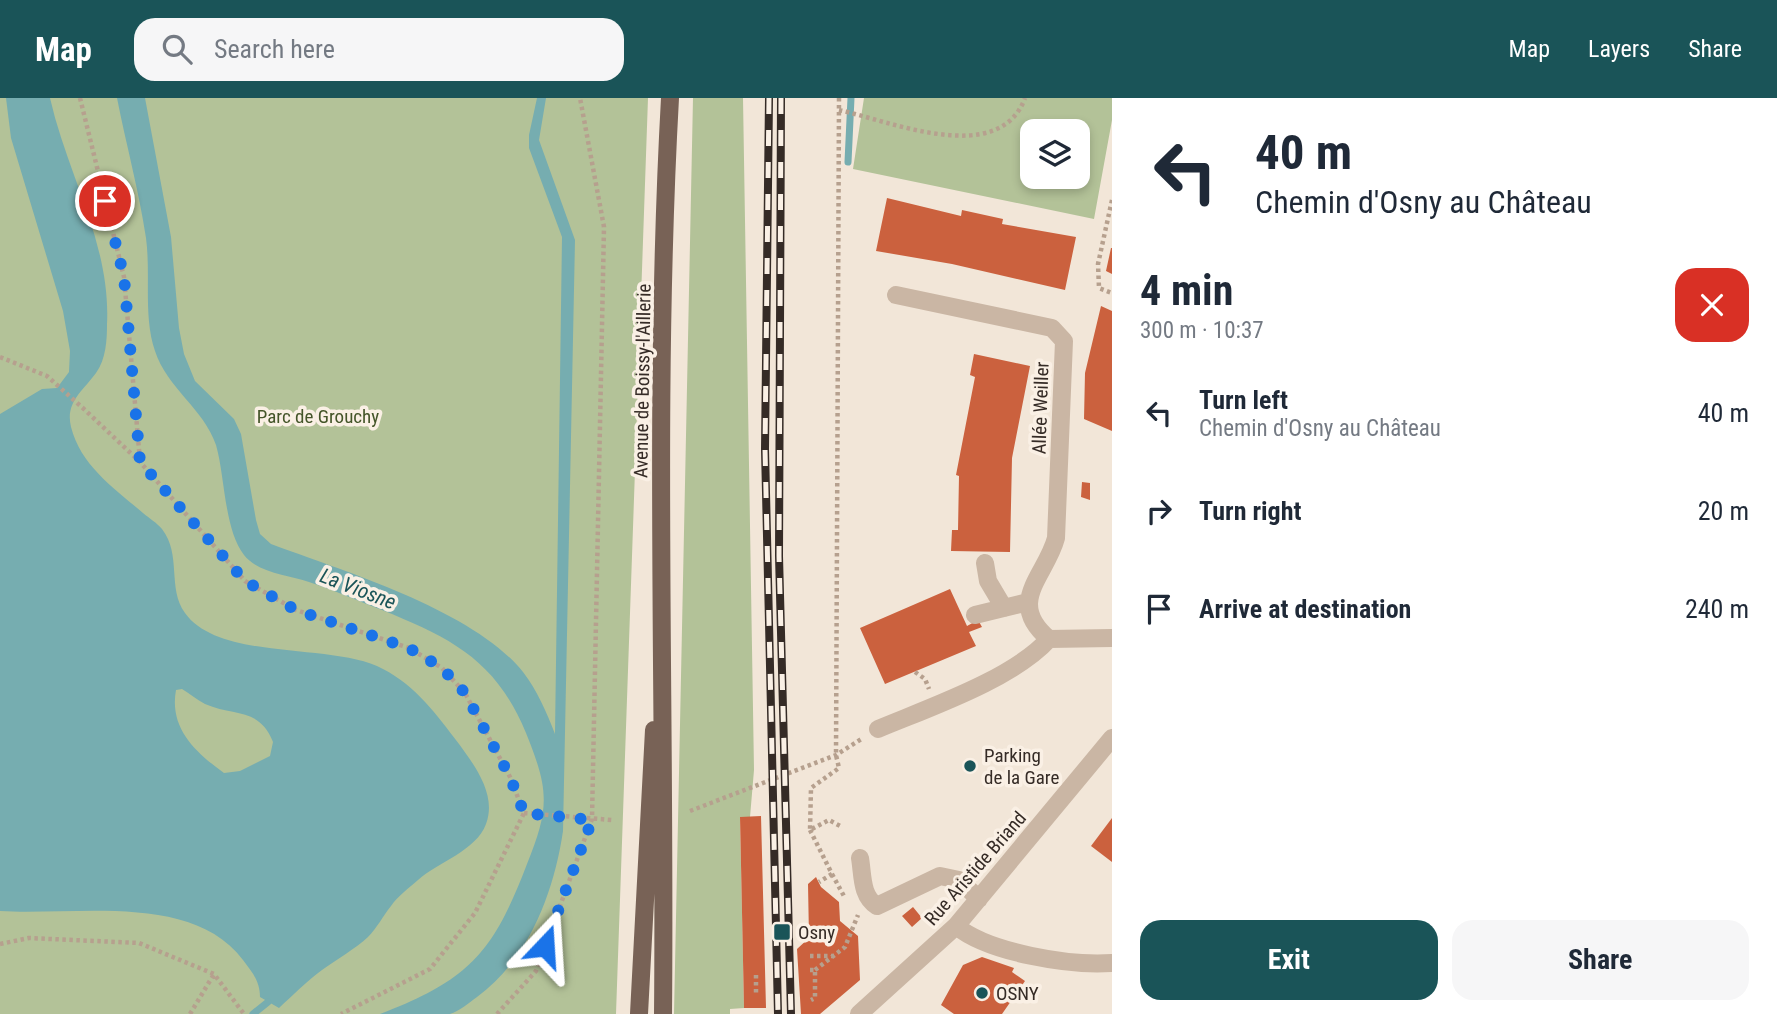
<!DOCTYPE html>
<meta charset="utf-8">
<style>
:root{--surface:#fff;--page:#f6f6f7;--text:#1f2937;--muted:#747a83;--accent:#1a5458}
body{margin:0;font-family:"Roboto Condensed",sans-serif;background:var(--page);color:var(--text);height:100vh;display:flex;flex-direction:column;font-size:26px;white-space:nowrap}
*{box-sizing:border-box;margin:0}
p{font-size:23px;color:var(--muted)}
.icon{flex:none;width:38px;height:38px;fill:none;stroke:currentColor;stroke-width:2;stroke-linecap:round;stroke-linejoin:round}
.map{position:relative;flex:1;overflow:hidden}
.details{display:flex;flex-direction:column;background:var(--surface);width:665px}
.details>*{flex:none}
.top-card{background:#fff;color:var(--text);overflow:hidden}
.fabs{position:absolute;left:1020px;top:21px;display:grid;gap:14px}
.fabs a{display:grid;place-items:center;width:70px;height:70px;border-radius:14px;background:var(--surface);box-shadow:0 4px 10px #0003;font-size:35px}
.pin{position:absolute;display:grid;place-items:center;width:60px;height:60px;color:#fff;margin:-30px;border:4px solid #fff;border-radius:50%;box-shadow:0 2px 7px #0007}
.me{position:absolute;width:77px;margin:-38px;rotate:20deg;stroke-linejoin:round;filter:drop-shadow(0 0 5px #0008)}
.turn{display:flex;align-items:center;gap:24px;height:147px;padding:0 28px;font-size:32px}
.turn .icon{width:91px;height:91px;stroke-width:2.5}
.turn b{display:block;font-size:49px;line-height:60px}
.round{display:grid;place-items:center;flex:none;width:74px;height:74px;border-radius:21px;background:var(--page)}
.headline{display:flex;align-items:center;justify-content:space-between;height:119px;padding:0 28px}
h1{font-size:42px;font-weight:700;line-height:52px}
.button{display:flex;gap:14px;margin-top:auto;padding:14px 28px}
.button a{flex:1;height:80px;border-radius:21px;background:var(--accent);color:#fff;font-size:28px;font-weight:700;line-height:80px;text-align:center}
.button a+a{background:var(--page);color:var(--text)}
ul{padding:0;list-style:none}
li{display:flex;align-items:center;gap:21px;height:98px;padding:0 28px}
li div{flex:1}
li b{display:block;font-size:26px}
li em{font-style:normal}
header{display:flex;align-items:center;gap:42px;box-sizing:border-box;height:98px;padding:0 35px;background:var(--accent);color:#fff}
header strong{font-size:33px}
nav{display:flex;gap:38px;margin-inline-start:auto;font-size:24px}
.search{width:490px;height:63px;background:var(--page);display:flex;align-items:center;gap:18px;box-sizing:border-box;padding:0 24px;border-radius:21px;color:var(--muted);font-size:26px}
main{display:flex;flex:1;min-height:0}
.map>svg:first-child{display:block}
.green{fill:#b3c298;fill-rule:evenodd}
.water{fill:#76adb0;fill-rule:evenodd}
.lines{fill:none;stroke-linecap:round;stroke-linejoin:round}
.stream{stroke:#76adb0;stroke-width:7}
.building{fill:#cb613e}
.path{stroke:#b6a08e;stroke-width:4.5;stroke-dasharray:3.5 3.5;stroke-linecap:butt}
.minor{stroke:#cab6a4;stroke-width:18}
.major{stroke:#786256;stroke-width:18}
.rail-casing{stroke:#352b26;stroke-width:8}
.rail{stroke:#faf0e5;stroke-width:5;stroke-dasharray:16;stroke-linecap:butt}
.route{stroke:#1a73e8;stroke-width:12;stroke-dasharray:0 21.6}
.poi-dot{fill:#1a5458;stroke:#faf0e5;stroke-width:2.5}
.labels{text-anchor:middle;stroke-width:7;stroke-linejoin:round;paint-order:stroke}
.street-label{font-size:19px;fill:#352b26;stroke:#faf0e5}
.park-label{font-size:19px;fill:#445529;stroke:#faf0e5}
.poi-label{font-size:19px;fill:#352b26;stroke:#faf0e5;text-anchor:start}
.water-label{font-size:21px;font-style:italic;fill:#1a5458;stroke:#faf0e5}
</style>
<header>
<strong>Map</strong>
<div class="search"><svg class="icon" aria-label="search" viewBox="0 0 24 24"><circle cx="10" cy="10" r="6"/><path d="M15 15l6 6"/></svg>Search here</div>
<nav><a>Map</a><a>Layers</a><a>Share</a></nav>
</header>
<main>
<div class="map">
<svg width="1112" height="916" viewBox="0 0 1112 916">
<rect width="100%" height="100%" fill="#f2e6d8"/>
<path class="green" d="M0 0H648L616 916H0Z
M693 0H743L754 672 750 719 740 720 744 910 730 911V916H674Z
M864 0H1112V22L1094 121 853 71ZM1032 33H1078V79H1032Z"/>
<path class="water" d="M6 0H50C67 76 111 146 107 226 107 242 106 261 96 275 83 293 65 304 71 329 81 368 114 390 143 415 149 420 157 425 162 431 182 457 167 490 185 515 220 564 333 544 383 571 416 588 437 617 459 646 475 668 497 697 486 726 476 753 438 764 418 782 409 790 398 798 391 808 383 818 377 830 368 839 355 851 337 861 322 872 307 883 293 897 279 910L260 899C260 883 252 874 243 862 192 794 75 818 0 813V316L42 291 57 290 69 274 70 253 63 213 11 40ZM182 591C189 595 197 602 205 606 235 619 259 609 273 644L270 658 240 673 224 675C195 654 169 630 176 592Z
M117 0H145L171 139 179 230 184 256 195 283 234 321 241 336 256 422 260 436 271 446C346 474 473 512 523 574 537 592 547 615 555 636L562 139 529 50V37L537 0H546L539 42 575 142 563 733C554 794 529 861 477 899 469 905 459 913 450 916 429 916 401 916 380 916 469 882 493 855 527 766 550 709 549 692 526 635 496 562 451 540 382 512 358 503 334 492 309 484 289 477 258 475 244 457 224 431 225 378 216 347 204 311 167 290 155 253 143 218 151 177 146 140 139 93 126 46 117 0Z"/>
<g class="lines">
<path class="stream" d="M848 64 851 0
M253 916 268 904"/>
</g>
<path class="building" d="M887 100 961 118 962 112 1003 121 1002 126 1076 139 1065 192 952 166 876 153Z
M1111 150H1112V176L1106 173Z
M1101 208 1112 213V333L1084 321 1085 275Z
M974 256 1030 268 1012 360 1010 454 951 453 952 432H958L959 378 956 377 975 279 970 277Z
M1082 384 1090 385V402L1081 399Z
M950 491 967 528 978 522 982 529 969 534 976 548 885 586 860 530Z
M761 718 766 910H744L740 719Z
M1112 720V764L1091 748Z
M816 779 821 789 839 804 840 823 858 838 860 882 820 916H801L797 851 809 840 808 786Z
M913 809 922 820 912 829 902 818Z
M982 859 1014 870 1012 874 1025 883 1002 916H954L941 907 963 867Z"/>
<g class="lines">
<path class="path" d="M80 0 124 179 140 363
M839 0 836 657 839 670 811 690 810 732 829 722 842 729
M839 12C890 23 999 70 1025 0
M1112 102 1098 166 1099 190 1112 195
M0 259 47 278 85 312 140 364 245 483 296 512 409 550 442 570 465 595 510 679 524 715 475 815 430 871 341 916
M915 574 925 581 929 591
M690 713 836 657 863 640
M524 715 612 722
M810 732 832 776 819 784
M832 776 845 800
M0 846 29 840 139 845 214 876 244 916
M810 858H834
M810 872H815V900L811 902
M815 872 845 849 858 817
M756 877V898
M190 916 214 876
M497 916 536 873 592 721 604 129 580 0"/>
<path class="minor" d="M896 197 1052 230 1064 243 1056 440C1046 478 1005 504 1049 541
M985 465 988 483 1004 510
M975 517 1028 504
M1049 541 1112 540
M878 631C928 610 1013 581 1049 541
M860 760C863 778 861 798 877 808L940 778 959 782 979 801
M956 828C989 855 1070 868 1112 865
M859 916 956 828 1112 640"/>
<path class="major" d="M639 916 654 632
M663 916C666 611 653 305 670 0"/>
<defs>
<path id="rail" d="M769 0 765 351 778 916
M781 0 779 458 791 916"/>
</defs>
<use href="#rail" class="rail-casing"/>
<use href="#rail" class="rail"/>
</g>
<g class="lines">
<path class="route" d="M105 103 124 179 140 364 245 483 296 512 409 550 442 570 465 595 510 679 524 715 592 722 545 848"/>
</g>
<g class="poi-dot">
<circle cx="970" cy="668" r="7"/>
<rect x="773" y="825" width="18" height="18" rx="3.5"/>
<circle cx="982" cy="895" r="7"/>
</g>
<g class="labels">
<g class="street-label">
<text transform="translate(642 283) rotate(-89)" y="7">Avenue de Boissy-l'Aillerie</text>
<text transform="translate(1040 310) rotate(-88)" y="7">Allée Weiller</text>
<text transform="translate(975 770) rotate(-49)" y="7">Rue Aristide Briand</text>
</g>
<g class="park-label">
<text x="318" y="325">Parc de Grouchy</text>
</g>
<g class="poi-label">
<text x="984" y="664">Parking<tspan x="984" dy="22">de la Gare</tspan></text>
<text x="798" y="841">Osny</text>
<text x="996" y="902">OSNY</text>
</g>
<g class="water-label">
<text transform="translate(358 491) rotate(21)" y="7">La Viosne</text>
</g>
</g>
</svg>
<div class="fabs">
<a><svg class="icon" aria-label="layers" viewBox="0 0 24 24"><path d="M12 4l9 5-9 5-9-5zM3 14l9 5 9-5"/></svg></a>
</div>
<div class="pin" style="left:105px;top:103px;background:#d93025"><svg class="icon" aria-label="arrive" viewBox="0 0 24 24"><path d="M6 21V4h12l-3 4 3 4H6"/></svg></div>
<svg class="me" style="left:545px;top:848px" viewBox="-20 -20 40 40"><path d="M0-17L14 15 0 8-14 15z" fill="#1a73e8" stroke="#fff" stroke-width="4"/></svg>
</div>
<section class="details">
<div class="top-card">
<div class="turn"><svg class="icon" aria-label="left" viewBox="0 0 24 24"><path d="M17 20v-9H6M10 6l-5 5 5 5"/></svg><div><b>40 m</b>Chemin d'Osny au Château</div></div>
</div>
<div class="headline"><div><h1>4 min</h1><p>300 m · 10:37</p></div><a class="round" style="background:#d93025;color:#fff"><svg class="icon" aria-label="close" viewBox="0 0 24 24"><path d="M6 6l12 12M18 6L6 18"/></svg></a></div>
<ul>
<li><svg class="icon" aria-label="left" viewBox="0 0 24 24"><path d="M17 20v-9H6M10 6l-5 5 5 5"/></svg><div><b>Turn left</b><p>Chemin d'Osny au Château</p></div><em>40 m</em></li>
<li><svg class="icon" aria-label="right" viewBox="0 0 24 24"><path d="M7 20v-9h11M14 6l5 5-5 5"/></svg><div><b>Turn right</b></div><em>20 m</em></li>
<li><svg class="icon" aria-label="arrive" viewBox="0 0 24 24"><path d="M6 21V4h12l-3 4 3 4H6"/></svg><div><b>Arrive at destination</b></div><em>240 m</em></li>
</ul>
<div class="button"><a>Exit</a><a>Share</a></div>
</section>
</main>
